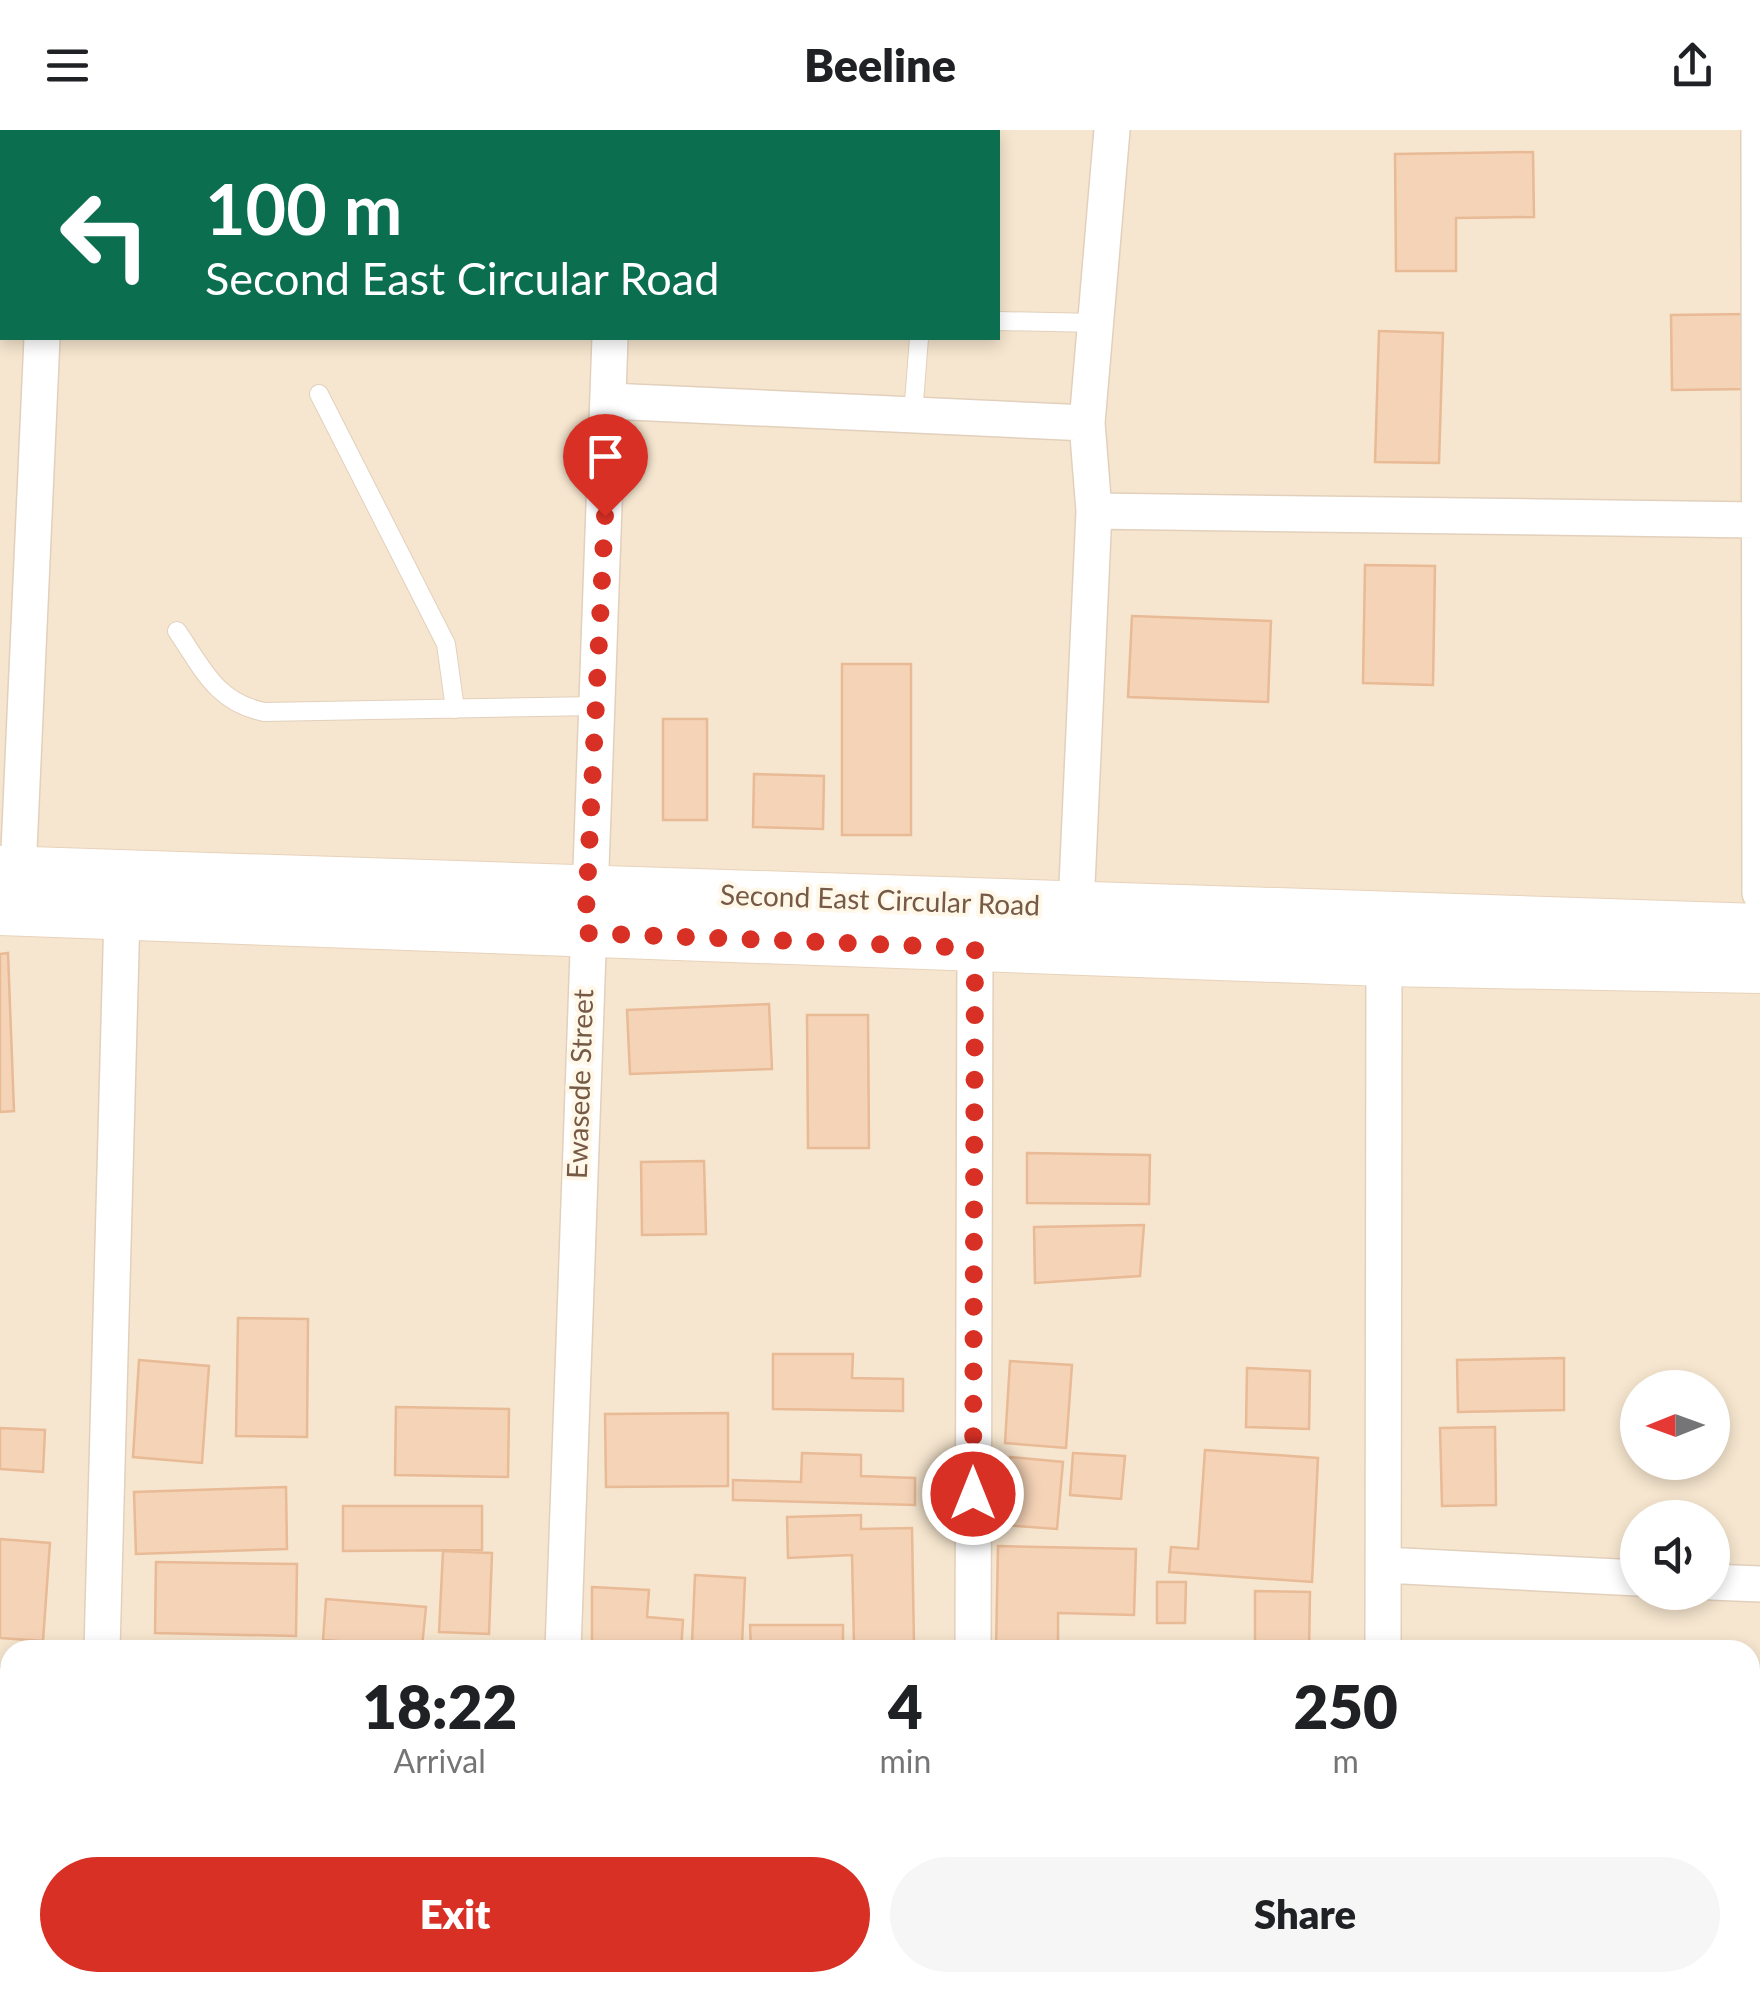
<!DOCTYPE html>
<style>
:root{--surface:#fff;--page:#f6f6f6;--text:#202124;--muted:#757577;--accent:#d93025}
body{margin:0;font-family:Lato,sans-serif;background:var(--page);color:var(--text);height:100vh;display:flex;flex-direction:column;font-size:38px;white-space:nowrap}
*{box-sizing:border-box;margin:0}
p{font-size:32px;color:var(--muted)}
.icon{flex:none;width:55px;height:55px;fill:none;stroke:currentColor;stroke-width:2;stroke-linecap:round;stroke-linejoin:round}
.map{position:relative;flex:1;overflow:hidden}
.sheet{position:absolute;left:0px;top:1510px;width:1760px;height:352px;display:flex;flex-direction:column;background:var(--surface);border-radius:30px 30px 0 0;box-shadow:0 5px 15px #0003}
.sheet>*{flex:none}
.top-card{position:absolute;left:0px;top:0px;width:1000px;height:210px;box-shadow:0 5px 15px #0003;background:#0b6e4f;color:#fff;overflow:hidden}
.needle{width:65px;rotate:269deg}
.buttons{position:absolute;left:1620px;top:1240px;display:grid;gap:20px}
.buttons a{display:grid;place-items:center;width:110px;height:110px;border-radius:50%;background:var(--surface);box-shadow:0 5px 15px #0003;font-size:50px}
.pin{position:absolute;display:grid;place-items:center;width:85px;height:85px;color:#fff;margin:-102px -42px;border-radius:50% 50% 50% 0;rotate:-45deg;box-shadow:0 0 10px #0007}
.pin .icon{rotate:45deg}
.me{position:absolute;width:110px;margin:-55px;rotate:0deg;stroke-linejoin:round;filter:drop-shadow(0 0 8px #0008)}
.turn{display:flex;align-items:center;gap:35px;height:210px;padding:0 40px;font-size:45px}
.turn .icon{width:130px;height:130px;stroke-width:2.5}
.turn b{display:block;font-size:70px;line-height:85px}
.eta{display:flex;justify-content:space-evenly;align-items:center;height:170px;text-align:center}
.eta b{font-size:60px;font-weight:800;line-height:70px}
.button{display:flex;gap:20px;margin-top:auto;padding:20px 40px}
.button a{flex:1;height:115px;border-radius:60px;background:var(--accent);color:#fff;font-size:40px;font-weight:800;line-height:115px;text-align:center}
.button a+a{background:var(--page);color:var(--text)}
header{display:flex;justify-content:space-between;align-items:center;height:130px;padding:0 40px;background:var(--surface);font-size:45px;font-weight:800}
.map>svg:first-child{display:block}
.residential{fill:#f6e6cf;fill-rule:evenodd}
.building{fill:#f5d3b7;stroke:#e9ba96;stroke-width:2.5}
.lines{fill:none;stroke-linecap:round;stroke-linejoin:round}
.service-casing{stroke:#e2d0bc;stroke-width:20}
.minor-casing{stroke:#e2d0bc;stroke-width:38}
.secondary-casing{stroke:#e8d2ba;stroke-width:52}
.service{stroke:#fff;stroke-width:18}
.minor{stroke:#fff;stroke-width:35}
.secondary{stroke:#fff;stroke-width:50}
.route{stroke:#d93025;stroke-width:18;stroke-dasharray:0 32.4}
.labels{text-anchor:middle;stroke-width:8;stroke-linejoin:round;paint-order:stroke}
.street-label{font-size:28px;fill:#765a46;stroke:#fff7e8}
</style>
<header><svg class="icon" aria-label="menu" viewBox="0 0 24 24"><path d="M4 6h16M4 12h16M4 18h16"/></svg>Beeline<svg class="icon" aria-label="share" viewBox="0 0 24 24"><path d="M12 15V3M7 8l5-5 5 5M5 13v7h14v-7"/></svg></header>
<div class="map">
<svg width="1760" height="1862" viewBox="0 0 1760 1862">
<rect width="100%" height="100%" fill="#fef4e1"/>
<path class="residential" d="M0 0H1760V1862H0ZM2 2H998V208H2ZM1638 1258H1712V1332H1638ZM1638 1388H1712V1462H1638ZM10 1520H1750V1852H10Z"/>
<path class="building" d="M728 0H848V2H728Z
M1533 22 1534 87 1456 88V141H1396L1395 24Z
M1746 184 1747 259 1672 260 1671 185Z
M1379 201 1443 203 1439 333 1375 332Z
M1365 435 1435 436 1433 555 1363 553Z
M1132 486 1271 491 1268 572 1128 567Z
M842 534H911V705H842Z
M663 589H707V690H663Z
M754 644 824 646 823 699 753 697Z
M8 823 14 981 0 982V824Z
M769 874 772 939 630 944 627 880Z
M807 885H868L869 1018H808Z
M1027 1023 1150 1025 1149 1074 1027 1073Z
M704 1031 706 1104 642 1105 641 1032Z
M1144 1095 1140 1146 1035 1153 1034 1097Z
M238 1188 308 1189 307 1307 236 1306Z
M773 1224H853L852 1248 903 1249V1281L773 1279Z
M1564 1228V1280L1458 1282 1457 1230Z
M139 1230 209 1236 202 1333 133 1327Z
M1010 1231 1072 1235 1066 1318 1005 1313Z
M1247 1238 1310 1241 1309 1299 1246 1297Z
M396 1277 509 1279 508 1347 395 1345Z
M728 1283V1356L606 1357 605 1284Z
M1495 1297 1496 1375 1442 1376 1440 1298Z
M0 1298 45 1300 43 1342 0 1339Z
M1205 1320 1318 1328 1312 1452 1169 1442 1171 1417 1198 1419Z
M802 1323 861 1325V1346L915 1348V1375L733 1370V1350L801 1352Z
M1073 1323 1125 1326 1121 1369 1070 1365Z
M1010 1327 1063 1332 1057 1399 1004 1395Z
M286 1357 287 1419 136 1424 134 1362Z
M343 1376H482V1420L343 1421Z
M861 1385V1399L912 1398 914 1514 854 1515 852 1425 788 1428 787 1387Z
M0 1409 50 1413 43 1511 0 1508Z
M998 1416 1136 1419 1134 1485 1058 1483V1520H996Z
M443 1421 492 1423 489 1504 439 1502Z
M156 1432 297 1434 296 1506 155 1503Z
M695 1445 745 1448 742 1515 692 1513Z
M1157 1452H1186L1185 1493H1157Z
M592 1457 649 1460 647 1487 683 1490 681 1520H592Z
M1255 1461 1310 1462 1309 1520H1255Z
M326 1469 426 1477 422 1517 323 1510Z
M750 1495H843V1520H751Z
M0 1536H10V1677H0Z
M0 1739H10V1791H0Z
M0 1816H10V1852H31V1862H0Z
M126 1852H255V1862H125Z
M325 1852H481V1862H325Z
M577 1852H624L623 1862H577Z
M634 1852H705L704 1862 634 1861Z
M738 1852H883V1862H738Z
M984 1852H1045V1862H984Z
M1240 1852H1289V1862H1239Z"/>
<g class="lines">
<defs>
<path id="service" d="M998 191 1096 193
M319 264 446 514 455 579
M913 285 919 208
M177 501C203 539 216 572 264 582L598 576"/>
<path id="minor" d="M1759 0 1760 763
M51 2 52 0
M610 2V0
M609 271 1087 293
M1094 381 1756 390
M18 742 42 208
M1076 777 1094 381 1087 293 1112 0
M1384 1435 1638 1448
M1712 1452 1760 1454
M102 1520 122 784
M563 1520 610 208
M973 1520 975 817
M1383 1520 1384 831
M0 1705 10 1706
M1405 1852 1590 1862
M92 1862V1852
M550 1862V1852
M962 1862 963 1852
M1378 1862V1852"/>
<path id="secondary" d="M0 741 1760 799
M0 780 1384 831 1760 838"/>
</defs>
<use href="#service" class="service-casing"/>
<use href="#minor" class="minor-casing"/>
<use href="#secondary" class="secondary-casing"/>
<use href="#service" class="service"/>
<use href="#minor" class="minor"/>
<use href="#secondary" class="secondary"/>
</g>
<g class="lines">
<path class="route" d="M605 386 585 803 975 818 973 1364"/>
</g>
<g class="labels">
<g class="street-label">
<text transform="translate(880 770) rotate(2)" y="10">Second East Circular Road</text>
<text transform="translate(580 954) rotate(-88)" y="10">Ewasede Street</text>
</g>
</g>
</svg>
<div class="buttons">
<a><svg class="needle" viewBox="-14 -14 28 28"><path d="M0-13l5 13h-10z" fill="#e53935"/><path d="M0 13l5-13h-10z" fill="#757577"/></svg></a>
<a><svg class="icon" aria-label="sound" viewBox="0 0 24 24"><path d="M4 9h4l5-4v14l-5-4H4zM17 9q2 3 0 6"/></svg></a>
</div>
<div class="pin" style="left:605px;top:386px;background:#d93025"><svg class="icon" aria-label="arrive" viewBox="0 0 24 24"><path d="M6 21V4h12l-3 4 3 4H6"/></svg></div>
<svg class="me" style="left:973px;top:1364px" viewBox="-20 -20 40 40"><circle r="17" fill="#d93025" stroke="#fff" stroke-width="3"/><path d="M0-11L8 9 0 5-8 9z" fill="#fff"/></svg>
<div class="top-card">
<div class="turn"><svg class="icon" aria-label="left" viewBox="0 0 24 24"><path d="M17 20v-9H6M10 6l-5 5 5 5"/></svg><div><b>100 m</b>Second East Circular Road</div></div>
</div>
<section class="sheet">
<div class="eta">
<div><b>18:22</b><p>Arrival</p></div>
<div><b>4</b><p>min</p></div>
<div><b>250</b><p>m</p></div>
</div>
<div class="button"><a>Exit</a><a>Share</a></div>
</section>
</div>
